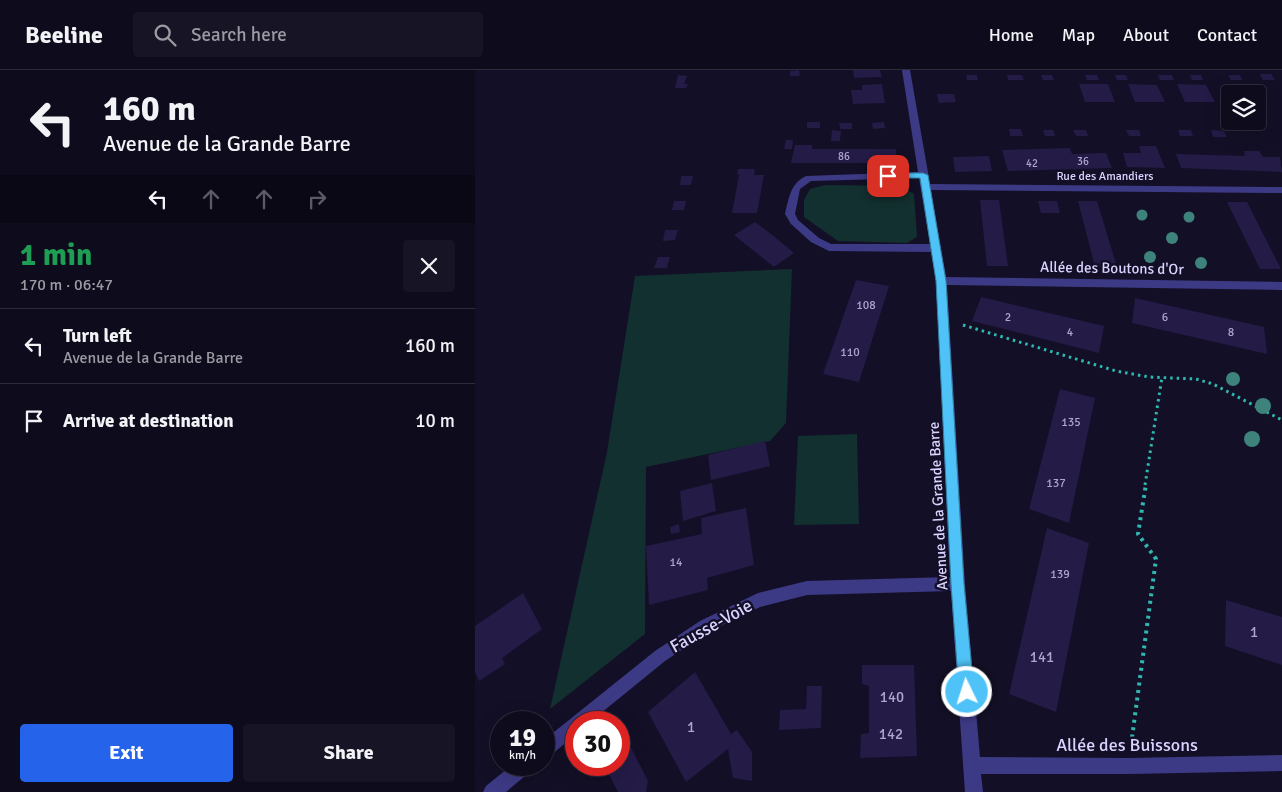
<!DOCTYPE html>
<meta charset="utf-8">
<style>
:root{--surface:#0e0b1c;--page:#171425;--text:#f1f3f6;--muted:#9b9ba3;--line:#2e2b3b;--accent:#2563eb}
body{margin:0;font-family:Signika,sans-serif;background:var(--page);color:var(--text);height:100vh;display:flex;flex-direction:column;font-size:19px;white-space:nowrap}
*{box-sizing:border-box;margin:0}
p{font-size:16px;color:var(--muted)}
.icon{flex:none;width:28px;height:28px;fill:none;stroke:currentColor;stroke-width:2;stroke-linecap:round;stroke-linejoin:round}
.map{position:relative;flex:1;overflow:hidden}
.drawer{display:flex;flex-direction:column;background:var(--surface);width:475px}
.drawer>*{flex:none}
.hud{background:#0e0b1c;color:var(--text);overflow:hidden}
.buttons{position:absolute;left:746px;top:15px;display:grid;gap:10px}
.buttons a{display:grid;place-items:center;width:45px;height:45px;border-radius:5px;background:var(--surface);box-shadow:0 5px 20px #0002,0 0 0 1px var(--line);font-size:25px}
.speed{position:absolute;left:15px;top:641px;display:flex;gap:10px;font-size:25px;font-weight:700;text-align:center}
.speed>*{display:grid;place-content:center;width:65px;height:65px;border-radius:50%;background:var(--surface);box-shadow:0 5px 20px #0002,0 0 0 1px var(--line);line-height:1}
.speed small{font-size:12px;font-weight:400}
.speed .limit{border:8px solid #d22;background:#fff;color:#111}
.pin{position:absolute;display:grid;place-items:center;width:42px;height:42px;color:#fff;margin:-21px;border-radius:10px;box-shadow:0 2px 8px #0006}
.me{position:absolute;width:55px;margin:-28px;rotate:356deg;stroke-linejoin:round;filter:drop-shadow(0 0 4px #0008)}
.turn{display:flex;align-items:center;gap:18px;height:105px;padding:0 20px;font-size:22px}
.turn .icon{width:65px;height:65px;stroke-width:2.5}
.turn b{display:block;font-size:35px;line-height:42px}
.lanes{display:flex;align-items:center;height:48px;padding:0 20px;background:#0003;justify-content:center;gap:25px;direction:ltr}
.lanes .off{opacity:.35}
.round{display:grid;place-items:center;flex:none;width:52px;height:52px;border-radius:5px;background:var(--page)}
.overview{display:flex;align-items:center;justify-content:space-between;height:85px;padding:0 20px}
h1{font-size:30px;font-weight:700;line-height:38px;color:#1e9e55}
.primary-button{display:flex;gap:10px;margin-top:auto;padding:10px 20px}
.primary-button a{flex:1;height:58px;border-radius:5px;background:var(--accent);color:#fff;font-size:20px;font-weight:700;line-height:58px;text-align:center}
.primary-button a+a{background:var(--page);color:var(--text)}
ul{padding:0;list-style:none}
li{display:flex;align-items:center;gap:15px;height:75px;padding:0 20px;border-top:1px solid var(--line)}
li div{flex:1}
li b{display:block;font-size:19px}
li em{font-style:normal}
header{display:flex;align-items:center;gap:30px;box-sizing:border-box;height:70px;padding:0 25px;background:var(--surface);border-bottom:1px solid var(--line)}
header strong{font-size:24px}
nav{display:flex;gap:28px;margin-inline-start:auto;font-size:18px}
.search{width:350px;height:45px;background:var(--page);display:flex;align-items:center;gap:12px;box-sizing:border-box;padding:0 18px;border-radius:5px;color:var(--muted);font-size:19px}
main{display:flex;flex:1;min-height:0}
.map>svg:first-child{display:block}
.green{fill:#12302f}
.building{fill:#241b47}
.lines{fill:none;stroke-linecap:round;stroke-linejoin:round}
.path-far1{stroke:#2fb8b0;stroke-width:3;stroke-dasharray:2.5 4;stroke-linecap:butt}
.path{stroke:#2fb8b0;stroke-width:4;stroke-dasharray:3 4.5;stroke-linecap:butt}
.minor{fill:#3d3a85;fill-rule:evenodd}
.tree{fill:#3d827b}
.route{fill:#4fc3f7;stroke:#337fa1}
.labels{text-anchor:middle;stroke-width:5;stroke-linejoin:round;paint-order:stroke}
.far-number-label{font-size:11px;fill:#aca6d1}
.far-street-label{font-size:12px;fill:#d9d4ff;stroke:#130f26}
.number-label{font-size:12px;fill:#aca6d1}
.street-label{font-size:15px;fill:#d9d4ff;stroke:#130f26}
.near-number-label{font-size:15px;fill:#aca6d1}
.near-street-label{font-size:18px;fill:#d9d4ff;stroke:#130f26}
</style>
<header>
<strong>Beeline</strong>
<div class="search"><svg class="icon" aria-label="search" viewBox="0 0 24 24"><circle cx="10" cy="10" r="6"/><path d="M15 15l6 6"/></svg>Search here</div>
<nav><a>Home</a><a>Map</a><a>About</a><a>Contact</a></nav>
</header>
<main>
<section class="drawer">
<div class="hud">
<div class="turn"><svg class="icon" aria-label="left" viewBox="0 0 24 24"><path d="M17 20v-9H6M10 6l-5 5 5 5"/></svg><div><b>160 m</b>Avenue de la Grande Barre</div></div>
<div class="lanes"><svg class="icon" aria-label="left" viewBox="0 0 24 24"><path d="M17 20v-9H6M10 6l-5 5 5 5"/></svg><svg class="icon off" aria-label="ahead" viewBox="0 0 24 24"><path d="M12 20V5M6 11l6-6 6 6"/></svg><svg class="icon off" aria-label="ahead" viewBox="0 0 24 24"><path d="M12 20V5M6 11l6-6 6 6"/></svg><svg class="icon off" aria-label="right" viewBox="0 0 24 24"><path d="M7 20v-9h11M14 6l5 5-5 5"/></svg></div>
</div>
<div class="overview"><div><h1>1 min</h1><p>170 m · 06:47</p></div><a class="round"><svg class="icon" aria-label="close" viewBox="0 0 24 24"><path d="M6 6l12 12M18 6L6 18"/></svg></a></div>
<ul>
<li><svg class="icon" aria-label="left" viewBox="0 0 24 24"><path d="M17 20v-9H6M10 6l-5 5 5 5"/></svg><div><b>Turn left</b><p>Avenue de la Grande Barre</p></div><em>160 m</em></li>
<li><svg class="icon" aria-label="arrive" viewBox="0 0 24 24"><path d="M6 21V4h12l-3 4 3 4H6"/></svg><div><b>Arrive at destination</b></div><em>10 m</em></li>
</ul>
<div class="primary-button"><a>Exit</a><a>Share</a></div>
</section>
<div class="map">
<svg width="807" height="722" viewBox="0 0 807 722">
<rect width="100%" height="100%" fill="#130f26"/>
<path class="green" d="M350 115 426 116 439 124 442 167 432 173 363 171 329 147V130L335 119Z
M317 199 311 353 295 371 171 397 170 564 75 639 132 382 160 206Z
M382 364 384 454 319 455 323 366Z"/>
<path class="building" d="M324 0 325 6H315V1Z
M378 0H405L407 7 379 8Z
M785 4H796L800 10H788Z
M203 5 212 6 209 14H213L211 18H200Z
M491 5H502L503 10H492Z
M532 5H547L549 10H533Z
M566 5H577L579 10H568Z
M610 5H622L624 10H612Z
M640 5H651L653 10H642Z
M683 5H697L699 10H685Z
M715 5H726L728 10H717Z
M753 5H765L767 10H756Z
M407 14 410 33 378 34 376 20H387V15Z
M604 14H633L640 32H610Z
M653 14 682 15 690 32H660Z
M702 14 731 15 740 32H710Z
M750 14H779L790 32H782V24H756Z
M462 24H479L481 32 464 33Z
M332 52H345V58H332Z
M409 52 410 58 398 59 397 53Z
M364 53H377V59H365Z
M534 59H546L548 66H535Z
M357 60 366 61 365 71H356Z
M568 60H578L580 66H570Z
M598 60H611L613 66H601Z
M651 60H664L666 66H654Z
M703 60H716L718 66H705Z
M736 60 749 61 752 67H738Z
M311 70H318L317 79H309Z
M320 75H337V79H421V93H316Z
M664 76H681L690 98 652 97 648 83H666Z
M595 78 597 84 631 83 637 98 533 101 527 80Z
M769 81H784L788 87H805L807 102 706 98 701 84 770 86Z
M514 86 517 101 480 102 478 87Z
M263 99H280L279 105H289L282 143H257L264 105 262 104Z
M206 106H218L216 115H205Z
M505 130H524L533 196H512Z
M199 131H211L209 140H197Z
M563 131H582L585 143H566Z
M603 131H622L642 197H620Z
M752 132H772L806 199H785Z
M280 152 300 167 319 183 299 197 259 165Z
M190 160H203L200 170 188 171Z
M183 187H195L192 198H179Z
M381 210 414 216 384 312 348 304Z
M506 227 629 256 624 283 497 251Z
M660 228 789 257 792 284 657 253Z
M585 319 620 328 594 453 554 439Z
M290 371 295 396 236 410 233 385Z
M237 413 241 441 208 451 205 421Z
M271 438 279 495 232 508 233 520 174 535 171 476 227 464 226 448Z
M204 454 205 462 196 464 195 457Z
M572 458 614 473 581 642 534 624Z
M48 523 67 559 27 588 30 594 4 611 0 602V556Z
M751 530 807 547V595L750 576Z
M387 595H439L442 686 385 688 386 664 394 663V616L387 614Z
M220 602 256 664 262 660 277 682V711L258 708 253 679 211 712 173 642Z
M332 616H347L346 658 304 660 305 640 331 639Z
M149 664 173 711 171 722H143L129 695H144V668Z"/>
<g class="lines">
<path class="path-far1" d="M488 255 641 301 674 307 721 309 738 314 807 350
M670 415 687 307"/>
<path class="path" d="M656 675 681 489 663 464 671 414"/>
<path class="minor" d="M427 0H435L455 114 807 117V123L456 120 471 207 807 212V220L472 215 490 514 505 687 653 688 807 685V701L653 704H506L508 722H490L476 521 332 525 285 537 235 561 190 591 115 652H101V664L75 686 69 688V670L180 581 225 551 283 523 332 511 475 507 461 211 456 182 354 181 336 172 316 154 310 144C314 128 315 114 331 106L443 102ZM444 108 455 174H356L344 168 323 150 320 144 325 119 336 111Z
M37 695H58L56 701 31 722H8L11 716Z"/>
</g>
<g class="tree">
<circle cx="667" cy="145" r="5.5"/>
<circle cx="714" cy="147" r="5.5"/>
<circle cx="697" cy="168" r="6"/>
<circle cx="675" cy="187" r="6"/>
<circle cx="726" cy="193" r="6"/>
<circle cx="758" cy="309" r="7"/>
<circle cx="788" cy="336" r="8"/>
<circle cx="777" cy="369" r="8"/>
</g>
<path class="route" d="M448 103 453 105 471 211 489 514 499 622 497 627 492 630 486 627 484 622 476 514 461 211 445 108H413L409 106 413 103Z"/>
<g class="labels">
<g class="far-number-label">
<text x="369" y="90">86</text>
<text x="608" y="95">36</text>
<text x="557" y="97">42</text>
</g>
<g class="far-street-label">
<text x="630" y="110">Rue des Amandiers</text>
</g>
<g class="number-label">
<text x="391" y="239">108</text>
<text x="533" y="251">2</text>
<text x="690" y="251">6</text>
<text x="595" y="266">4</text>
<text x="756" y="266">8</text>
<text x="375" y="286">110</text>
<text x="596" y="356">135</text>
<text x="581" y="417">137</text>
<text x="201" y="496">14</text>
<text x="585" y="508">139</text>
</g>
<g class="street-label">
<text transform="translate(637 198) rotate(1)" y="5">Allée des Boutons d'Or</text>
<text transform="translate(463 436) rotate(-93)" y="5">Avenue de la Grande Barre</text>
</g>
<g class="near-number-label">
<text x="779" y="567">1</text>
<text x="567" y="592">141</text>
<text x="417" y="632">140</text>
<text x="216" y="662">1</text>
<text x="416" y="669">142</text>
</g>
<g class="near-street-label">
<text transform="translate(236 556) rotate(-29)" y="6">Fausse-Voie</text>
<text x="652" y="681">Allée des Buissons</text>
</g>
</g>
</svg>
<div class="buttons">
<a><svg class="icon" aria-label="layers" viewBox="0 0 24 24"><path d="M12 4l9 5-9 5-9-5zM3 14l9 5 9-5"/></svg></a>
</div>
<div class="speed"><div>19<small>km/h</small></div><div class="limit">30</div></div>
<div class="pin" style="left:413px;top:106px;background:#d93025"><svg class="icon" aria-label="arrive" viewBox="0 0 24 24"><path d="M6 21V4h12l-3 4 3 4H6"/></svg></div>
<svg class="me" style="left:492px;top:622px" viewBox="-20 -20 40 40"><circle r="17" fill="#4fc3f7" stroke="#fff" stroke-width="3"/><path d="M0-11L8 9 0 5-8 9z" fill="#fff"/></svg>
</div>
</main>
